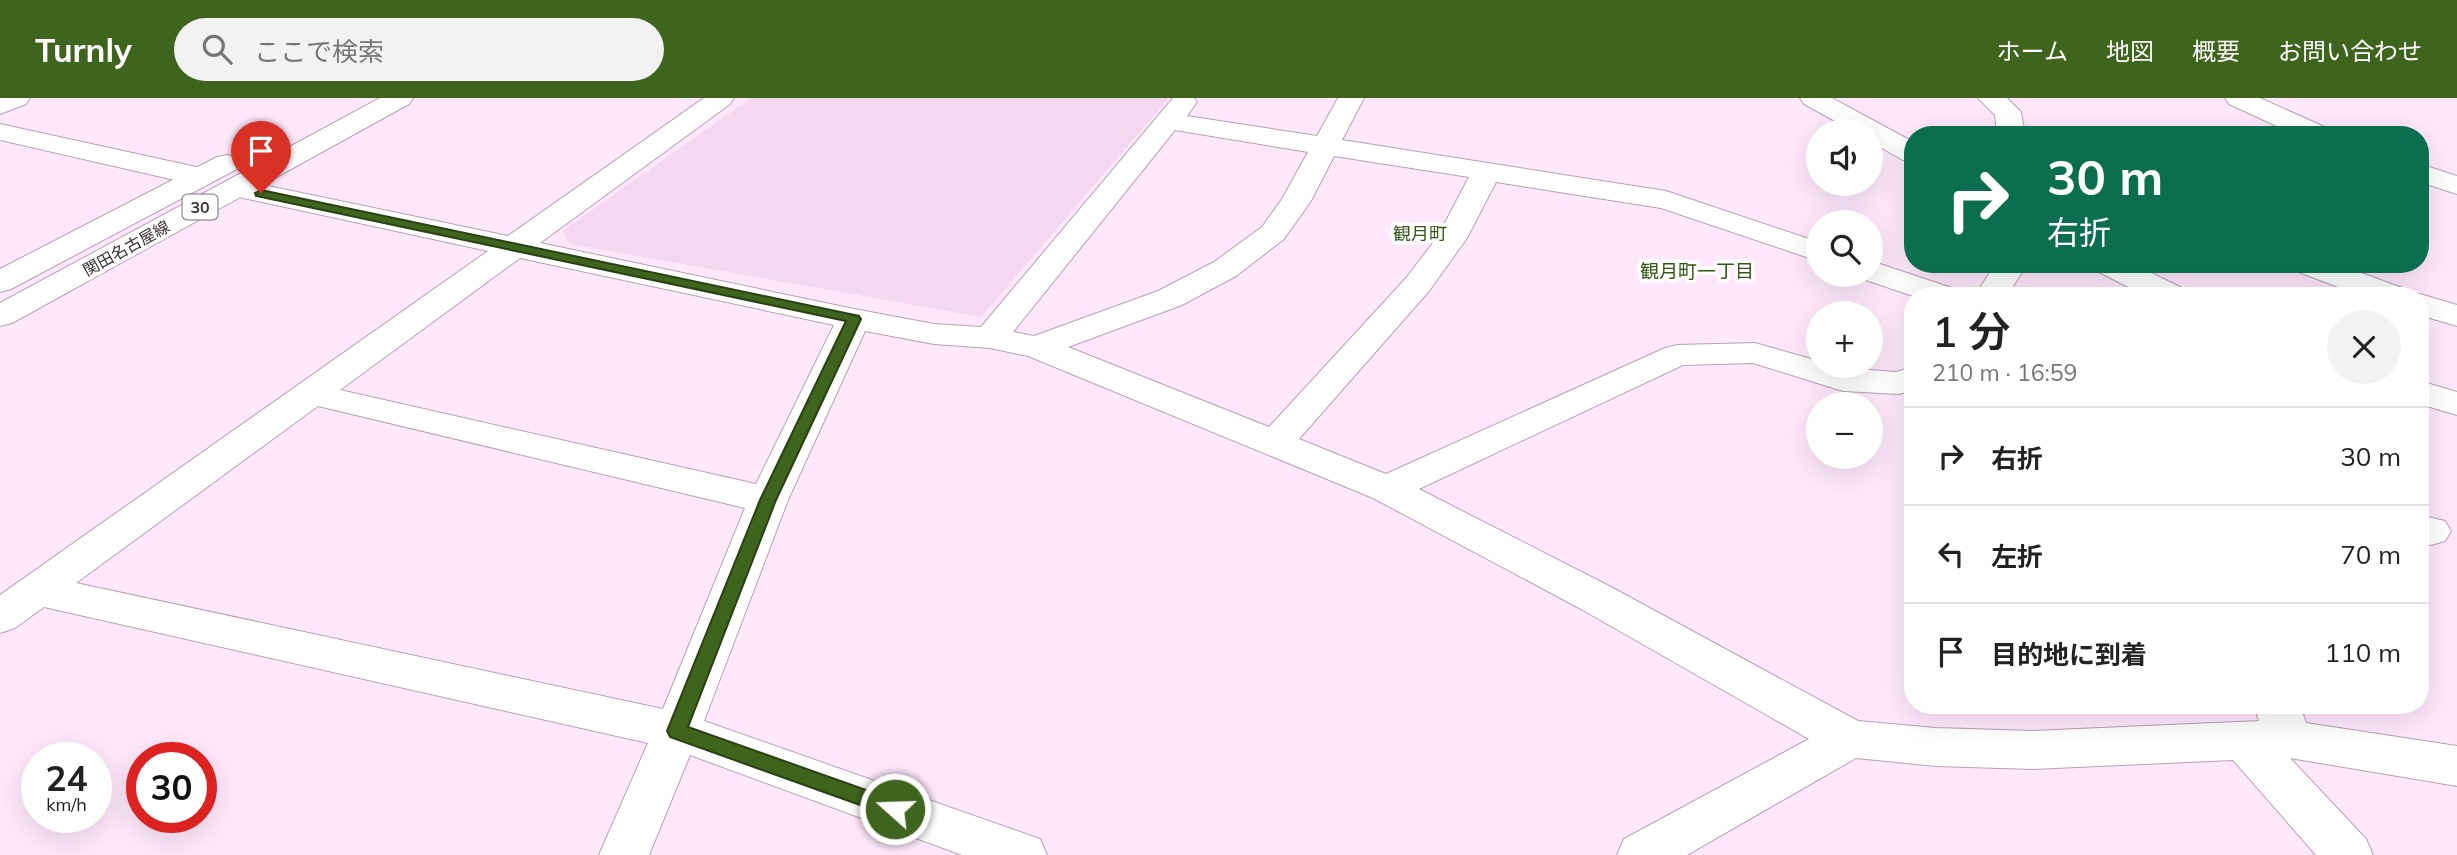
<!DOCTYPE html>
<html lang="ja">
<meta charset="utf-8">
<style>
:root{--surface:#fff;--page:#f2f2f2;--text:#222;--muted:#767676;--line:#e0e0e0;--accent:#3f641d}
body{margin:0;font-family:Mulish,"Noto Sans JP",sans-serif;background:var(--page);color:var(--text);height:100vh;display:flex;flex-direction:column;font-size:26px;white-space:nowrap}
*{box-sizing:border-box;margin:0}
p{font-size:23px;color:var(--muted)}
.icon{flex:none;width:38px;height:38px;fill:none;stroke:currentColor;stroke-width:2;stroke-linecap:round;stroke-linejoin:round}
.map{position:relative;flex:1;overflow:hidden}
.panel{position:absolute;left:1904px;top:189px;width:525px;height:427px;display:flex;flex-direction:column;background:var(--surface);border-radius:28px;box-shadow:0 7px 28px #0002}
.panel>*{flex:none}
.hud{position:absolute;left:1904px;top:28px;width:525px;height:147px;border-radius:28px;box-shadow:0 7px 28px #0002;background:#0b6e4f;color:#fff;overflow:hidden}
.tools{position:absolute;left:1806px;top:21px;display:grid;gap:14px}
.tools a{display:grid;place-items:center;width:77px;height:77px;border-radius:50%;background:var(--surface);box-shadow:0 7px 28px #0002;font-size:35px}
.speed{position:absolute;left:21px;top:644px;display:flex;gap:14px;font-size:35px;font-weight:700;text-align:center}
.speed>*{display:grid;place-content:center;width:91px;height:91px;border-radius:50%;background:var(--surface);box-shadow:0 7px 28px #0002;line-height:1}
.speed small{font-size:18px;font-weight:400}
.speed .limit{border:10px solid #d22;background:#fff;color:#111}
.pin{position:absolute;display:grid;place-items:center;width:60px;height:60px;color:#fff;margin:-72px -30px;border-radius:50% 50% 50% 0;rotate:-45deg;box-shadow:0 0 7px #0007}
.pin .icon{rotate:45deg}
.me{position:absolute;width:77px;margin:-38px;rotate:290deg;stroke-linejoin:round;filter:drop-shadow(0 0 5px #0008)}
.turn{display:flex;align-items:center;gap:24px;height:147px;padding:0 28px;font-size:32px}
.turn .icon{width:91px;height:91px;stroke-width:2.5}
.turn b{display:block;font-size:49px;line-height:60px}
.round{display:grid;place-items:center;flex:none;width:74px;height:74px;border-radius:37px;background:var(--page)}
.head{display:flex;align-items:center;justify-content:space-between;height:119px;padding:0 28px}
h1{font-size:42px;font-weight:600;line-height:52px}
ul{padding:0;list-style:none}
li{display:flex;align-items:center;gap:21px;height:98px;padding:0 28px;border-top:2px solid var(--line)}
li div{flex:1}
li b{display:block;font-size:26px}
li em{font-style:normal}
header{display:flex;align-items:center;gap:42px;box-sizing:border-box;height:98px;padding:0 35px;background:var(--accent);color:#fff}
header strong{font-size:33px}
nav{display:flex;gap:38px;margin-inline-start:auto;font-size:24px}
.search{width:490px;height:63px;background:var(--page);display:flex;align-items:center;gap:18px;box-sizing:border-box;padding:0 24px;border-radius:38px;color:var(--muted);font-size:26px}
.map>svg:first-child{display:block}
.built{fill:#f4d8f0}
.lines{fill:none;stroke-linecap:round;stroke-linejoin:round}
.minor-casing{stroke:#b6a1b3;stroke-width:2}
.tertiary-casing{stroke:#b6a1b3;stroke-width:2}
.primary-casing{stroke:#b6a1b3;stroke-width:2}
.minor{fill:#fff;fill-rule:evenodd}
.tertiary{fill:#fff;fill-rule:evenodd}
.primary{fill:#fff;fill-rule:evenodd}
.route{fill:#3f641d;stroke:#294113;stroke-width:2}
.labels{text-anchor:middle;stroke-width:7;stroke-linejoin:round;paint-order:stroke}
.shield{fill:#fff;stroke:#756f74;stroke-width:2}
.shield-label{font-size:16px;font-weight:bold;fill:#3a3139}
.far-street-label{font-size:16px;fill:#3a3139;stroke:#fff}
.far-quarter-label{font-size:18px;fill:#345513;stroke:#fff}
.neighbourhood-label{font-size:19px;fill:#345513;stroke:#fff}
</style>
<header>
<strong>Turnly</strong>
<div class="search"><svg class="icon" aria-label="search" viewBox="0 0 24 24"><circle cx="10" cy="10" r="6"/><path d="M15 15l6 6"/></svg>ここで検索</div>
<nav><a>ホーム</a><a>地図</a><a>概要</a><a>お問い合わせ</a></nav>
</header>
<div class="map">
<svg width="2457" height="757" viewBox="0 0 2457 757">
<rect width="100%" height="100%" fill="#ffe8fc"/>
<path class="built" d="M751 0H1169L981 219 570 146 562 133Z"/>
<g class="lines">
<defs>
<path id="minor" d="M0 0H30L26 6 0 16Z
M704 0H734L730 6 540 145 854 211 934 226 981 229 1173 0H1194L1197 4 1187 18 1317 38 1338 0H1364L1342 42 1666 93 1818 144V163L1661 110 1496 84 1467 140 1429 193 1299 341 1386 376 1665 250 1677 247 1755 245 1818 263V268L1896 274 1913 269V292L1899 296 1843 293 1753 265 1683 267 1419 391 1611 489 1858 623 1936 630 2033 633 2259 623 2254 607H2300L2306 625 2457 648V688L2290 660 2366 741 2373 757H2316L2233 662 2033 671 1936 668 1856 660 1687 757H1617L1624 741 1809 641 1581 511 1373 400 1028 258 990 250 934 246 865 233 788 402 704 623 1040 741 1047 757H962L690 657 649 757H599L648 645 44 509 15 530 0 535V497L488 153 225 96 220 90 225 84 235 81 508 138ZM1175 32 1308 54 1282 101 1262 129 1214 164 1158 193 1034 238 1013 234ZM1334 58 1469 79 1438 138 1407 179 1269 329 1068 249 1182 207 1236 178 1284 141 1311 103ZM520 160 834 227 756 386 340 292ZM318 308 745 410 663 611 76 485Z
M1978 0H2007L2021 14 2025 37H1997L1995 17Z
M2225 0H2260L2329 31 2332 37H2296L2229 6Z
M0 26 201 70 211 73 215 79 211 85 201 88 0 42Z
M2420 66 2457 78V96L2420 84Z
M1871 163 1955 191 1959 198H1913L1860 180 1858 177H1871Z
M1995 166H2027L2007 198H1975Z
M2291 166H2337L2405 191 2409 198H2362L2296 173Z
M2420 196 2457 207V228L2420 217V198H2414Z
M2420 417 2445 423 2451 433 2445 443 2431 447 2420 445Z"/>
<path id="tertiary" d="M1800 0H1832L1913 44V64L1903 62 1871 44V33H1853L1804 6Z
M2092 166H2133L2184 191 2188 198H2146L2097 173Z
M2420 283 2457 294V317L2420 306Z"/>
<path id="primary" d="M380 0H413L409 6 12 225 0 228V205Z
M227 57 237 59 241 65 237 71 11 191 0 194V171L217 59Z"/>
</defs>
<use href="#minor" class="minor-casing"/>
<use href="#tertiary" class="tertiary-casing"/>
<use href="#primary" class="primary-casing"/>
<use href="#minor" class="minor"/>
<use href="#tertiary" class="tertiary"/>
<use href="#primary" class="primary"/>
</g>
<path class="route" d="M261 92 859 218 861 221 776 402 688 629 903 705 906 711 903 717 895 720 888 717 670 639 667 633 760 402 846 223 256 98 255 95Z"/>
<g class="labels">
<rect class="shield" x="182.5" y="96.5" width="35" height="25" rx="5"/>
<g class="shield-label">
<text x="200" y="115">30</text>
</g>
<g class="far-street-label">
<text transform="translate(126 150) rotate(-29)" y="6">関田名古屋線</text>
</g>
<g class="far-quarter-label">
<text x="1420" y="142">観月町</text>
</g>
<g class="neighbourhood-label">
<text x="1697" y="180">観月町一丁目</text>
</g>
</g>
</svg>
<div class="tools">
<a><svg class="icon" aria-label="sound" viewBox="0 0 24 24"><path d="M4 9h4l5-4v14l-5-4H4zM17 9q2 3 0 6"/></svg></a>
<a><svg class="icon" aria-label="search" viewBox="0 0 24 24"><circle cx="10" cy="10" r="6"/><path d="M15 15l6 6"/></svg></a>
<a>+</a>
<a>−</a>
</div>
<div class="speed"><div>24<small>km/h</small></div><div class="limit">30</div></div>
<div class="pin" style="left:261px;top:95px;background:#d93025"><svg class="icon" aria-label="arrive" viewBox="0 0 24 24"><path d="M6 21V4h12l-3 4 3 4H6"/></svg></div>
<svg class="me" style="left:895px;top:711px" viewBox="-20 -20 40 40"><circle r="17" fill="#3f641d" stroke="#fff" stroke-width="3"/><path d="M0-11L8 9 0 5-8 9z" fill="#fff"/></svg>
<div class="hud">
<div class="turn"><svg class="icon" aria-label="right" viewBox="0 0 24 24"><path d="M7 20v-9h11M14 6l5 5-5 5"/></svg><div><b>30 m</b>右折</div></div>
</div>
<section class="panel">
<div class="head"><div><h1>1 分</h1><p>210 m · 16:59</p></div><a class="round"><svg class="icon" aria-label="close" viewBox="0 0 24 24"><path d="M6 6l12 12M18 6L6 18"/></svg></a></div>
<ul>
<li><svg class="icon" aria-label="right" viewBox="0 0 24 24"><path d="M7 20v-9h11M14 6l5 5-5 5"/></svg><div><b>右折</b></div><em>30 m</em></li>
<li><svg class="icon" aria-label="left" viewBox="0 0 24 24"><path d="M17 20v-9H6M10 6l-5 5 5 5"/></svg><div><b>左折</b></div><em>70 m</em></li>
<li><svg class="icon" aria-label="arrive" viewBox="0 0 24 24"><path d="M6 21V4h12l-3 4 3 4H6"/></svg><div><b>目的地に到着</b></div><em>110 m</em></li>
</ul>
</section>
</div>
